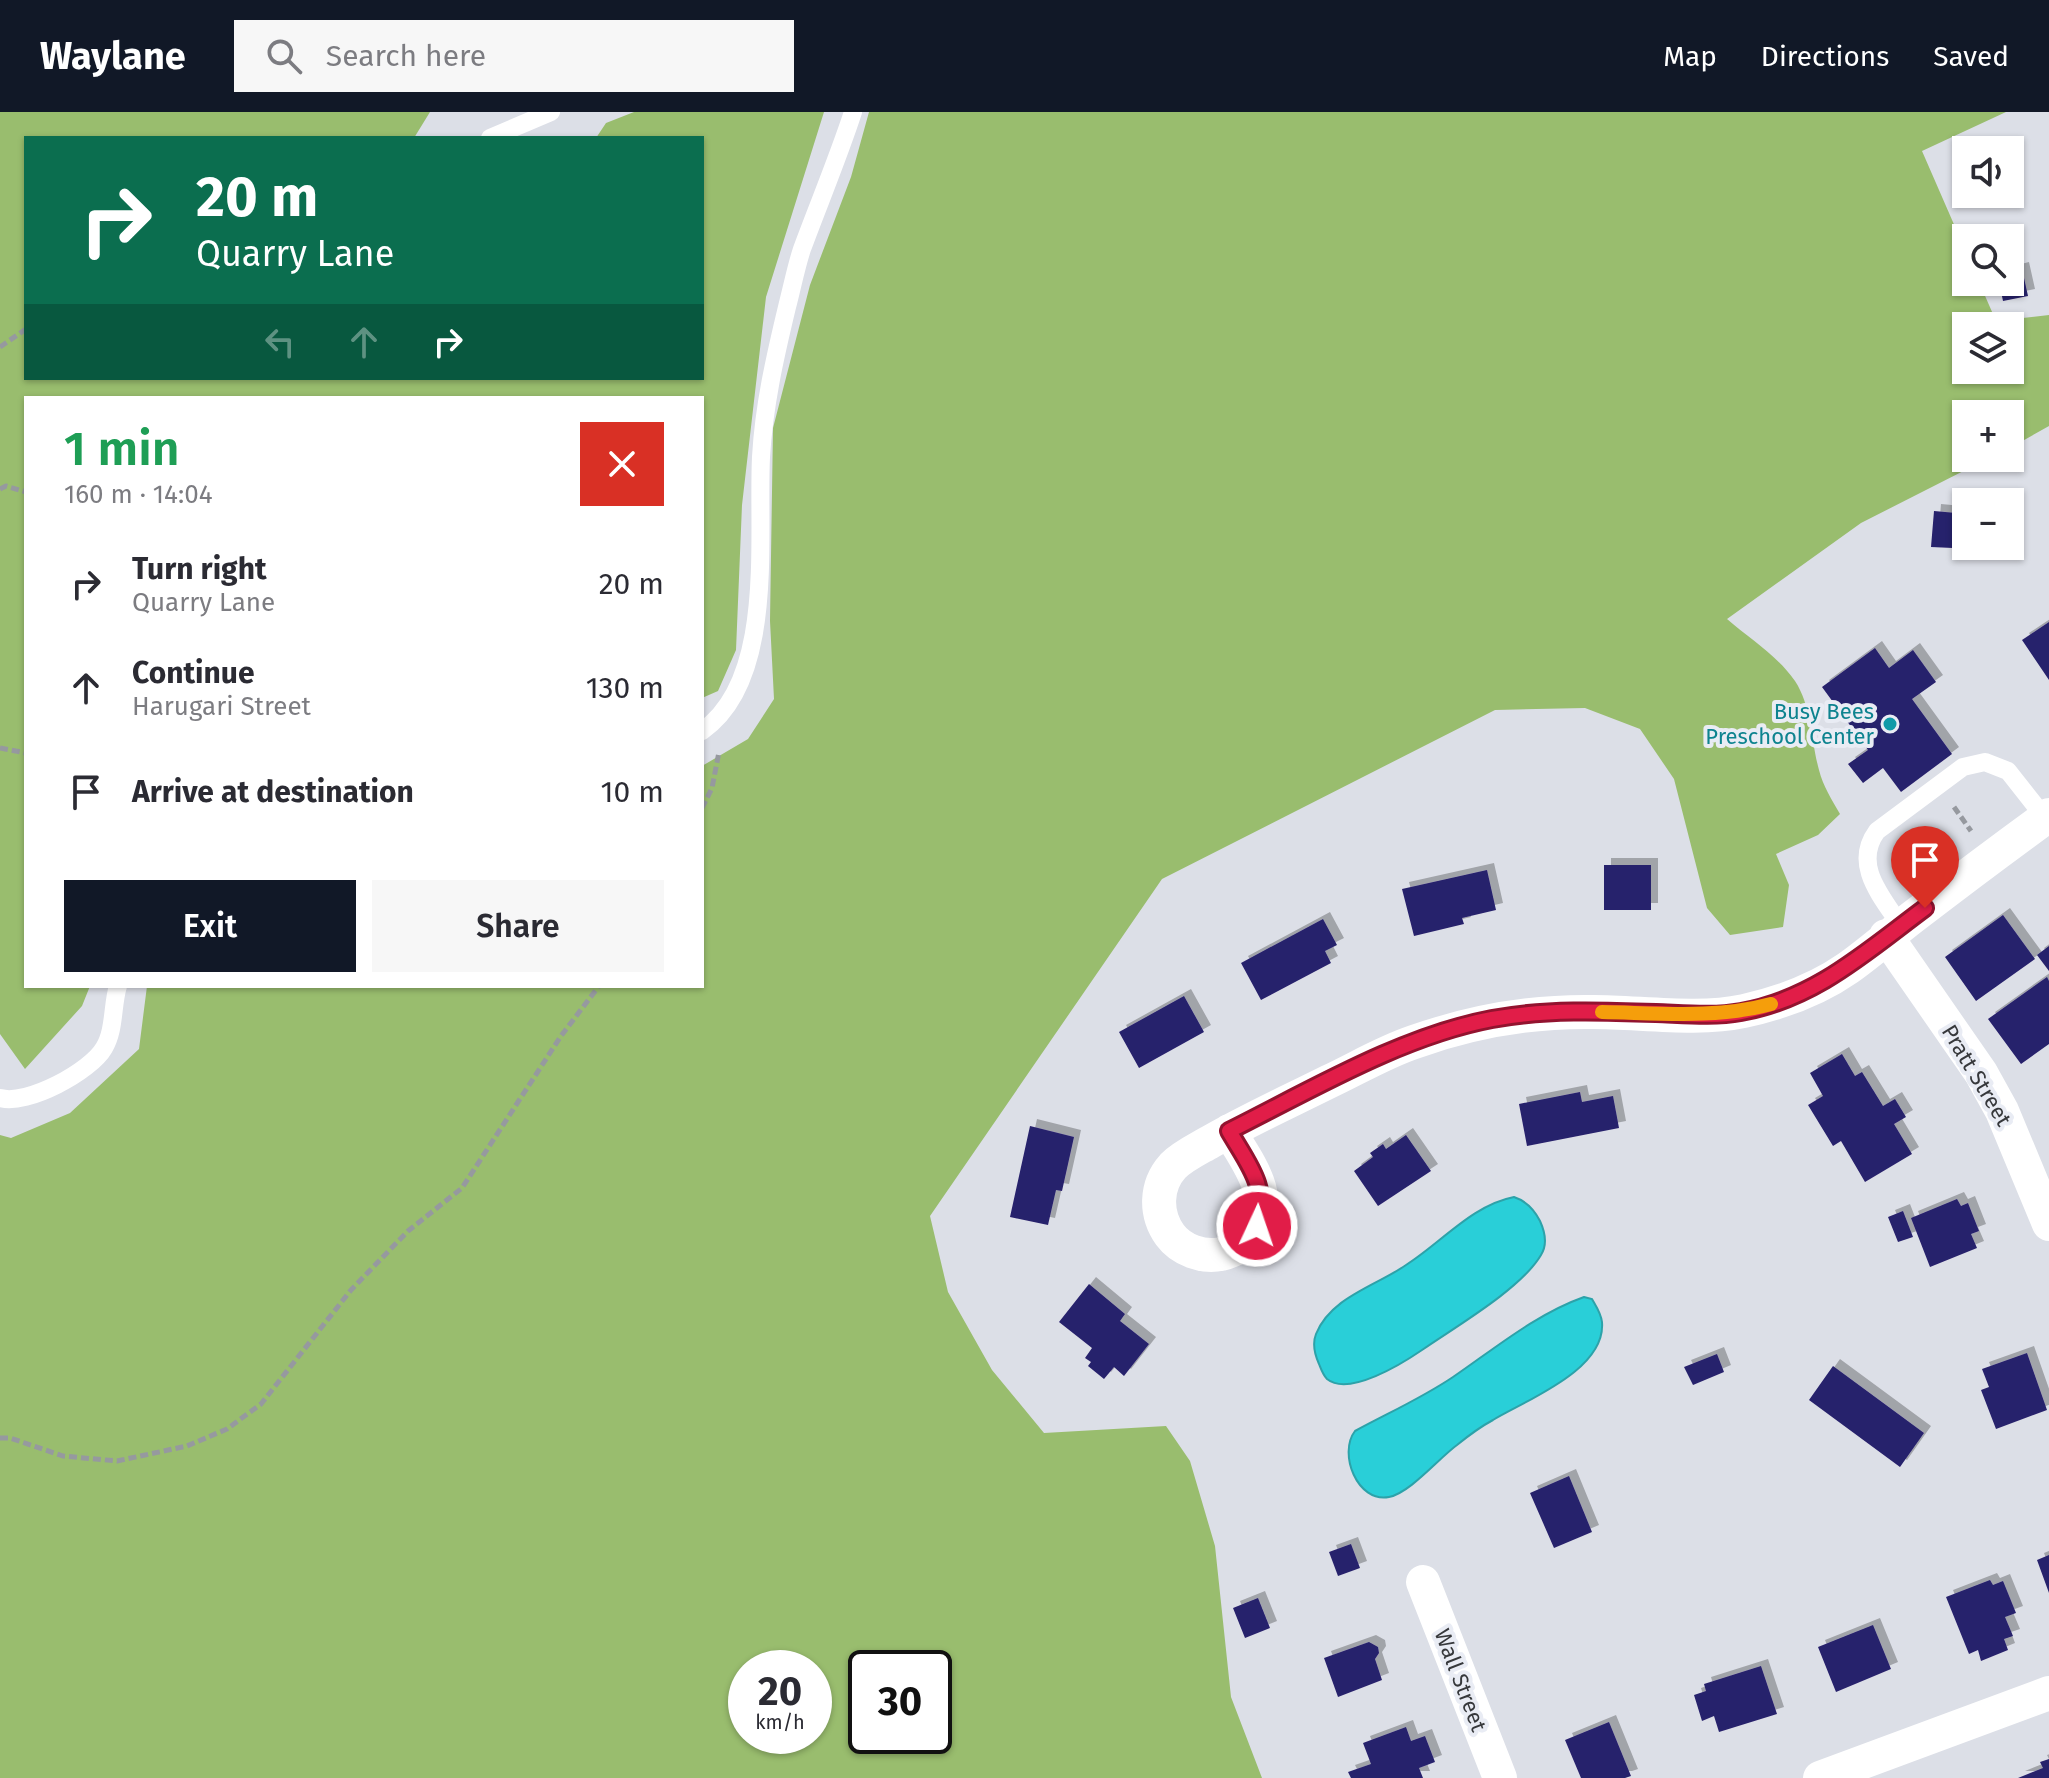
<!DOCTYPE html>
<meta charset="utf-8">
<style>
:root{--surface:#fff;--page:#f7f7f7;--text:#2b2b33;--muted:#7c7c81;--accent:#111827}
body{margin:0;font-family:"Fira Sans",sans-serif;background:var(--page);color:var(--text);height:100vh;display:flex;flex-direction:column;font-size:30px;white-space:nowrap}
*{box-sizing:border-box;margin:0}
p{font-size:26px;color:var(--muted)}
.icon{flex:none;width:44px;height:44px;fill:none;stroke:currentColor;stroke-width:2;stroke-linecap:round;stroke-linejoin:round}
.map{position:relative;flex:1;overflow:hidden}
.side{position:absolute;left:24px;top:284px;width:680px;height:592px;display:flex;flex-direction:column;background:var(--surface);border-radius:0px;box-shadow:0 2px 6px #0004}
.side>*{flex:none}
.top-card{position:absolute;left:24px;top:24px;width:680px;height:244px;border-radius:0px;box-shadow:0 2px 6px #0004;background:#0b6e4f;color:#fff;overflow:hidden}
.fabs{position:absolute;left:1952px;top:24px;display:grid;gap:16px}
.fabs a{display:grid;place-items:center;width:72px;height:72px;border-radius:0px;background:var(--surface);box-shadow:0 2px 6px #0004;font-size:40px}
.speed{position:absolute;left:728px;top:1538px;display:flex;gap:16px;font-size:40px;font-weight:700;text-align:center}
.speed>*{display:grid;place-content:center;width:104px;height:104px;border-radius:50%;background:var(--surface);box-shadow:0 2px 6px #0004;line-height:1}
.speed small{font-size:20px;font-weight:400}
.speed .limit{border:4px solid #111;border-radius:12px;background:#fff;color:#111}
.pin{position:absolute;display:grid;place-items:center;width:68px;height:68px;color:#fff;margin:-82px -34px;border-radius:50% 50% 50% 0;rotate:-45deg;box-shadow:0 0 8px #0007}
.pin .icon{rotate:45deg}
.me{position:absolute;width:88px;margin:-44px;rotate:3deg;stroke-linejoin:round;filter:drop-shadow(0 0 6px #0008)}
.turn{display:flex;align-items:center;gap:28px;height:168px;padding:0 40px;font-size:36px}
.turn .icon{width:104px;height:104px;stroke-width:2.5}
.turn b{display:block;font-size:56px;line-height:68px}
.lanes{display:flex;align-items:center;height:76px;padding:0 40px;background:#0003;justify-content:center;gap:40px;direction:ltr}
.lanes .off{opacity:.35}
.round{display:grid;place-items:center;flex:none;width:84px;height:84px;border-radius:0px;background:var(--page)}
.overview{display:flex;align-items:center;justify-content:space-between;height:136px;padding:0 40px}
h1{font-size:48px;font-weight:600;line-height:60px;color:#1e9e55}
.primary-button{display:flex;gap:16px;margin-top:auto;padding:16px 40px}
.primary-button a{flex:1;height:92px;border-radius:0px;background:var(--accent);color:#fff;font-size:32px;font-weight:600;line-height:92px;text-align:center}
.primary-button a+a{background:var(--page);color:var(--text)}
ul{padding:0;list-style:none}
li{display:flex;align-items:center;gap:24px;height:104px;padding:0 40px}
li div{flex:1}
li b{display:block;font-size:30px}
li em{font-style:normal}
header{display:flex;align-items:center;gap:48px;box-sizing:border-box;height:112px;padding:0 40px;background:var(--accent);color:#fff}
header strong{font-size:38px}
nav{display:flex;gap:44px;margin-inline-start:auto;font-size:28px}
.search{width:560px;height:72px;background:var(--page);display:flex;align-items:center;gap:20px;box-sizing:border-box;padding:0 28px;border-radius:0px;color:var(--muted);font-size:30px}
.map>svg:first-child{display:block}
.green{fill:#99bd6e;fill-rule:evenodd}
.water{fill:#29cfd8;stroke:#2da2a9;stroke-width:2}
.building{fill:#28206c;filter:url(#shadow)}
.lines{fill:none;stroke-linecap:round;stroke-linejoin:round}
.path{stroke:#96999f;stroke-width:5;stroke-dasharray:8 4;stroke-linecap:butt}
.lane{stroke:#fff;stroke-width:18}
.street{stroke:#fff;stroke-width:34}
.route-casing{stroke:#92132f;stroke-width:20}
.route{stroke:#e11d48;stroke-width:14}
.slow{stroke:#f59e0b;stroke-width:14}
.culture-dot{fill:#0f9aa8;stroke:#e9ecf4;stroke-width:3}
.labels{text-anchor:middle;stroke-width:8;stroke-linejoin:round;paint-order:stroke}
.culture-label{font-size:22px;fill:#0d838f;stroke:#e9ecf4;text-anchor:end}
.street-label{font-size:22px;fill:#36383b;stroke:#e9ecf4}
</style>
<header>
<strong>Waylane</strong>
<div class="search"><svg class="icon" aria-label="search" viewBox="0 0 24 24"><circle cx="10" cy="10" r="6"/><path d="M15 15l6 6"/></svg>Search here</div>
<nav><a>Map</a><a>Directions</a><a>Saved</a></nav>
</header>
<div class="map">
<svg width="2049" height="1666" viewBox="0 0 2049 1666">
<defs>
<filter id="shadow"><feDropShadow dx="7" dy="-7" stdDeviation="0" flood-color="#0004"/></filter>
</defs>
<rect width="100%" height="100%" fill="#dcdfe7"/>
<path class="green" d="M0 0H430L414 26H26V266H702V26H596L606 11 634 0H824L766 185 742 393 736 538 718 579 702 586V286H26V874H90L82 894 25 957 0 922Z
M869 0H2006L1922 39 1966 140V170H1979L1996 209 2049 203V314L2010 336V302H1966V346H1989L1861 411 1727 507C1750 527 1777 543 1795 569 1812 595 1811 629 1819 658 1823 674 1832 688 1840 702L1818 723 1776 742 1789 773 1783 815 1730 823 1707 796 1674 667 1640 617 1585 596 1495 598 1162 767 930 1104 948 1180 992 1258 1044 1321 1166 1314 1190 1349 1215 1434 1231 1585 1262 1666H0V1023L11 1026 70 1001 139 937 147 874H702V654L748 627 774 587 770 509 773 316 810 173 851 65ZM1966 214H2010V258H1966ZM746 1556H814V1624H746ZM866 1556H934V1624H866Z"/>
<path class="water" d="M1514 1085C1526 1089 1534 1097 1540 1109 1545 1120 1548 1132 1541 1143 1521 1177 1455 1215 1422 1238 1403 1251 1349 1285 1327 1267 1323 1263 1321 1257 1319 1252 1315 1243 1312 1232 1316 1222 1331 1185 1376 1174 1406 1153 1441 1131 1472 1093 1514 1085Z
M1584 1185 1592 1187C1596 1194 1601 1201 1602 1210 1606 1258 1526 1288 1493 1308 1480 1315 1468 1324 1457 1333 1439 1346 1410 1381 1389 1385 1357 1391 1338 1341 1355 1319 1388 1301 1422 1286 1453 1265 1494 1237 1536 1202 1584 1185Z"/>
<path class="building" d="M2022 157 2028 184 2003 189 1999 170H2010V160Z
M1934 399 1956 401 1953 436 1931 435Z
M2049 510V568L2022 528Z
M1875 536 1889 556 1913 538 1936 570 1912 587 1952 642 1901 680 1883 656 1863 671 1848 652 1868 638 1822 575Z
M1604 753H1651V798H1604Z
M1487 758 1496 798 1462 806 1464 812 1414 824 1402 777Z
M2003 803 2035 847 1976 889 1945 845Z
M1323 807 1337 833 1325 839 1331 851 1261 888 1241 851Z
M2049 834V859L2037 843Z
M2047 865 2049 869V932L2021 952 1988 907Z
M1184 884 1204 920 1139 956 1119 920Z
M1842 942 1855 964 1862 960 1883 994 1895 987 1906 1005 1894 1012 1912 1042 1865 1070 1841 1029 1833 1034 1808 993 1823 984 1810 961Z
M1580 980 1582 990 1613 984 1619 1016 1527 1034 1519 992Z
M1030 1014 1074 1025 1062 1079 1056 1078 1048 1113 1010 1105Z
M1406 1023 1431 1059 1378 1094 1354 1059 1373 1045 1370 1041 1383 1032 1386 1037Z
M1957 1087 1961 1094 1968 1091 1979 1119 1971 1122 1977 1136 1930 1155 1911 1106Z
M1903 1099 1913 1125 1898 1130 1888 1105Z
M1089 1172 1125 1202 1120 1209 1149 1232 1124 1264 1114 1255 1104 1267 1088 1254 1091 1250 1085 1246 1092 1236 1059 1210Z
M2027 1241 2047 1298 1996 1317 1981 1278 1989 1275 1982 1257Z
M1717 1242 1724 1260 1693 1273 1684 1255Z
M1833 1254 1924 1321 1900 1355 1809 1288Z
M1569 1364 1592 1420 1554 1436 1530 1381Z
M1351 1432 1360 1456 1338 1464 1329 1440Z
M2049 1443V1481L2037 1448Z
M1990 1468 1993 1473 2003 1469 2016 1501 2005 1505 2013 1524 2004 1527 2008 1538 1981 1549 1978 1538 1969 1542 1946 1485Z
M1258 1486 1270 1516 1245 1526 1233 1496Z
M1873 1513 1891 1557 1836 1580 1818 1535Z
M1369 1530 1378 1535 1379 1541 1375 1547 1382 1568 1338 1585 1324 1546Z
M1761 1554 1777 1602 1719 1620 1714 1604 1702 1609 1694 1583 1706 1579 1704 1572Z
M1609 1610 1631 1664 1625 1666H1581L1565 1628Z
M1406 1615 1411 1629 1425 1624 1435 1650 1419 1656 1423 1666H1351L1348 1660 1371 1652 1363 1631Z
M2049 1647V1666H2018L2043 1656 2040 1650Z"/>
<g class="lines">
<path class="path" d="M0 235 26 217
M0 377 6 374 26 380
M0 636 26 641
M1954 695 1971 719
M702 696 712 676 719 640
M1897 737 1914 761
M0 1326H10L63 1344 117 1349 187 1334 227 1317 261 1292 351 1178 408 1119 462 1076 561 924 599 874"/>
<path class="lane" d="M490 26 551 0
M702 619C776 568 757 424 761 345 764 293 775 245 787 195 792 176 796 155 802 137 819 91 838 46 853 0
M1901 814C1882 785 1852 753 1877 719L1963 655 1985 650 2008 659 2045 706
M0 986C27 994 91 959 104 936 115 918 112 893 118 874"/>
<path class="street" d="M1886 824 1981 961 2002 999 2049 1112
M1229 1019C1248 1051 1277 1086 1252 1122 1245 1132 1233 1139 1221 1142 1203 1146 1181 1138 1170 1123 1155 1102 1155 1074 1173 1054 1183 1044 1198 1037 1210 1030 1248 1008 1288 990 1328 970 1356 957 1384 940 1414 930 1473 909 1530 899 1593 900 1640 900 1698 909 1744 899 1780 891 1818 877 1848 856 1872 839 1894 819 1918 801 1961 768 2005 735 2049 703
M1423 1470 1500 1666
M1820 1666 2049 1581"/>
</g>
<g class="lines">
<defs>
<path id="route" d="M1257 1114C1269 1075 1248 1052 1229 1019 1311 978 1402 924 1492 907 1546 897 1601 899 1656 901 1684 902 1714 905 1741 900 1815 887 1867 839 1925 796"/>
</defs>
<use href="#route" class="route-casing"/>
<use href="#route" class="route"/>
<path class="slow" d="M1602 900C1658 901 1716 907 1771 892"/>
</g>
<circle class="culture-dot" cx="1890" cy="612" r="8"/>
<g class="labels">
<g class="culture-label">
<text x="1874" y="607">Busy Bees<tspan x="1874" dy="25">Preschool Center</tspan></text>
</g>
<g class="street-label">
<text transform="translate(1977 963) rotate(59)" y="8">Pratt Street</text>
<text transform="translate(1461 1568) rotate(69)" y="8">Wall Street</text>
</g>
</g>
</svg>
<div class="fabs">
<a><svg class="icon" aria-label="sound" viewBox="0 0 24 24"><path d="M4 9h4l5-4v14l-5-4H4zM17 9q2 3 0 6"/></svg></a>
<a><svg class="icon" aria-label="search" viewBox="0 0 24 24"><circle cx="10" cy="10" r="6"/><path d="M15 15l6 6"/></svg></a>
<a><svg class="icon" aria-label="layers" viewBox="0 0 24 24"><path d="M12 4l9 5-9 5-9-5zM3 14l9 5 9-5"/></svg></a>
<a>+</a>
<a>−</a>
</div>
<div class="speed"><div>20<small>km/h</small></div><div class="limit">30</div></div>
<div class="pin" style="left:1925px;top:796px;background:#d93025"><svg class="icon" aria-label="arrive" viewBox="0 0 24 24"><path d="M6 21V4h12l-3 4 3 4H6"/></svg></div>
<svg class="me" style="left:1257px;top:1114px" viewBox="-20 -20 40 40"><circle r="17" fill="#e11d48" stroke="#fff" stroke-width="3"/><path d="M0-11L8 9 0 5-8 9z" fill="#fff"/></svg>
<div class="top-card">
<div class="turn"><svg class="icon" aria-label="right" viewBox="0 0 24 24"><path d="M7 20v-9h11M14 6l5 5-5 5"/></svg><div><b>20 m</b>Quarry Lane</div></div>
<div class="lanes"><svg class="icon off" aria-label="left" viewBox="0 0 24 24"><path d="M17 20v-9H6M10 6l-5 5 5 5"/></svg><svg class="icon off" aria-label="ahead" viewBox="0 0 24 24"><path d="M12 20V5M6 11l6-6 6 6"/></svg><svg class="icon" aria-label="right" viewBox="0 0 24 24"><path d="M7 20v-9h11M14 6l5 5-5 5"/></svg></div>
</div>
<section class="side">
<div class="overview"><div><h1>1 min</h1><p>160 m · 14:04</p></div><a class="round" style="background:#d93025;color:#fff"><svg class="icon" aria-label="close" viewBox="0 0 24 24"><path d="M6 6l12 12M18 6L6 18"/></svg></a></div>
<ul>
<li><svg class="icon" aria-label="right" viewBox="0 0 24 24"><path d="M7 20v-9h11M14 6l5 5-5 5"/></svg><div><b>Turn right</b><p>Quarry Lane</p></div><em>20 m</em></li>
<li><svg class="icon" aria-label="ahead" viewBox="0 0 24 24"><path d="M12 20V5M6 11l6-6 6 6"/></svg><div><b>Continue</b><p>Harugari Street</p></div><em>130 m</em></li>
<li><svg class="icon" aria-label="arrive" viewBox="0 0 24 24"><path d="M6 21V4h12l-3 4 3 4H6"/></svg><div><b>Arrive at destination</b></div><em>10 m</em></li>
</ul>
<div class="primary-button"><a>Exit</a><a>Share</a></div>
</section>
</div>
